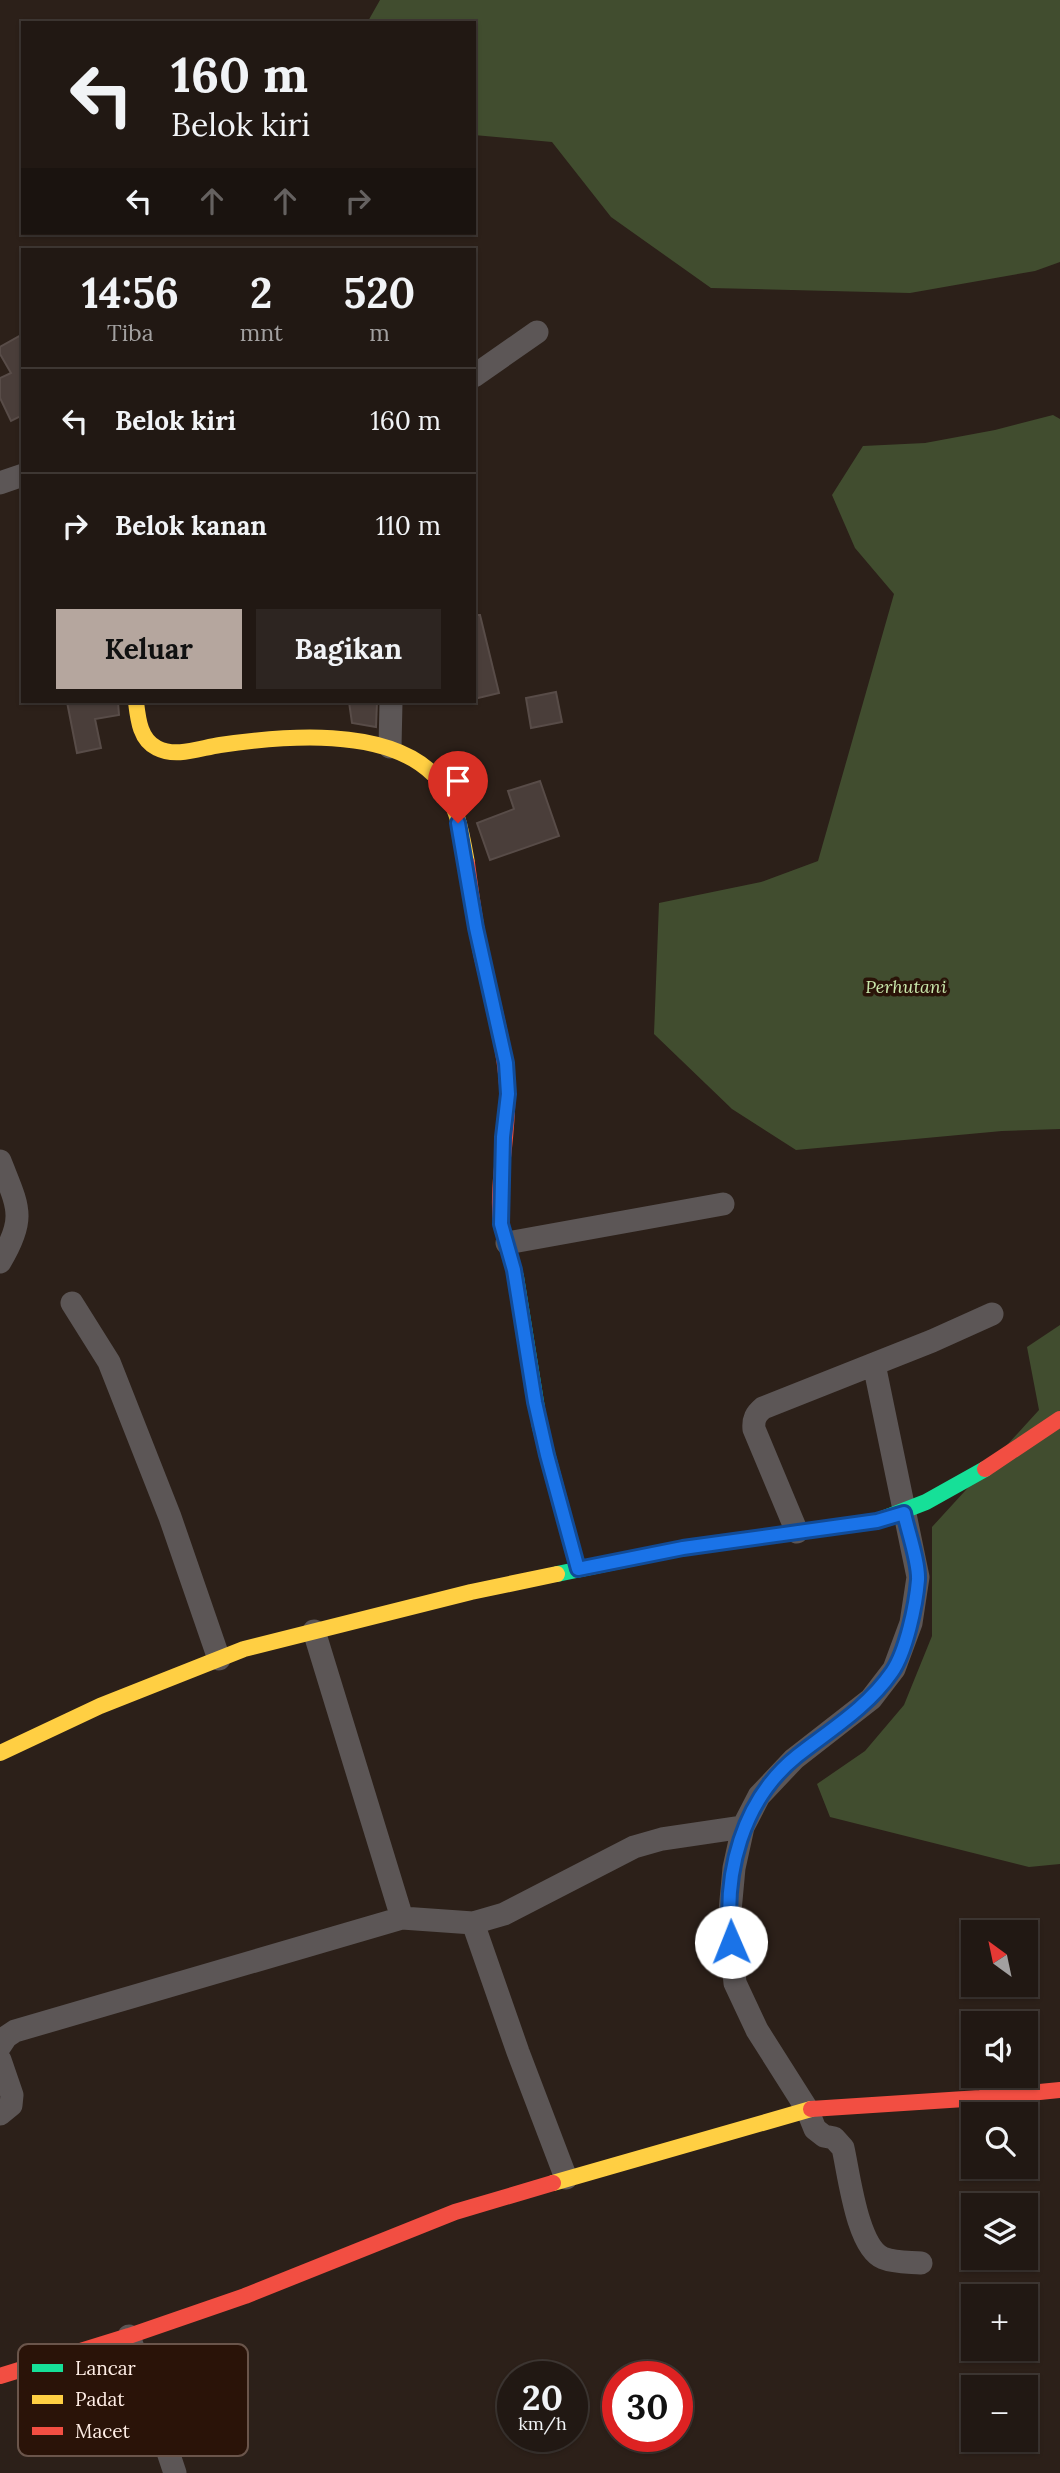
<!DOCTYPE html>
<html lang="id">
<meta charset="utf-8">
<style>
:root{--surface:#211813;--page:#2d2521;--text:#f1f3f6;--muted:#a2a0a0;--line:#3e3733;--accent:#b5a69e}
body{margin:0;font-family:Lora,serif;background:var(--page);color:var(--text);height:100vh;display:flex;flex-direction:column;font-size:26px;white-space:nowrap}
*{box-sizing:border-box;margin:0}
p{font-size:23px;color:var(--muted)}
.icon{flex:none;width:38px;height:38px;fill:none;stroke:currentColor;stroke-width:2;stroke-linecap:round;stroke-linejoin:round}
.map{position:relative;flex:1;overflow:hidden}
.side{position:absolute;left:21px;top:248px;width:455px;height:455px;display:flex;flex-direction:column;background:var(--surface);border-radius:0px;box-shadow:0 2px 5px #0004,0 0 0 2px var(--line)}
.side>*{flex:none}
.banner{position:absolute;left:21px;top:21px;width:455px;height:214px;border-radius:0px;box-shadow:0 2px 5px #0004,0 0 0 2px var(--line);background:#211813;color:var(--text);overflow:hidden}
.needle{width:46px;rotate:327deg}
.controls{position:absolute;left:961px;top:1920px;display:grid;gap:14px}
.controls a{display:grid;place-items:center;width:77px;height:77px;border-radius:0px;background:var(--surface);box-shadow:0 2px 5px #0004,0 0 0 2px var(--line);font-size:35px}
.speed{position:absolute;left:497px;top:2361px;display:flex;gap:14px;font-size:35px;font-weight:700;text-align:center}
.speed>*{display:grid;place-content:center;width:91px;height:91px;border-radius:50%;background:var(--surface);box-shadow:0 2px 5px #0004,0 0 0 2px var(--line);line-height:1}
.speed small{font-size:18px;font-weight:400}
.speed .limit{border:10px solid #d22;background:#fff;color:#111}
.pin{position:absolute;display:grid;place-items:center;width:60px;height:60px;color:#fff;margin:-72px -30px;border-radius:50% 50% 50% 0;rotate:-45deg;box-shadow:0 0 7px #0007}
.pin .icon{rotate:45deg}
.me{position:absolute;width:77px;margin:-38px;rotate:359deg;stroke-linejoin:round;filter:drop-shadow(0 0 5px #0008)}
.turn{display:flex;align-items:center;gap:24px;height:147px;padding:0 35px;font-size:32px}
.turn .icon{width:91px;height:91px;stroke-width:2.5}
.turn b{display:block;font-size:49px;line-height:60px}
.lanes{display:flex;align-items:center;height:66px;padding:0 35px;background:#0003;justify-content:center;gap:35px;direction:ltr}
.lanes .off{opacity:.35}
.eta{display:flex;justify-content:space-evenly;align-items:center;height:119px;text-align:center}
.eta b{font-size:42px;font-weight:700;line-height:49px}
.primary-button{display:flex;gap:14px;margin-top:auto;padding:14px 35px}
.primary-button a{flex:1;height:80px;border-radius:0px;background:var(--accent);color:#111;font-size:28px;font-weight:700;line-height:80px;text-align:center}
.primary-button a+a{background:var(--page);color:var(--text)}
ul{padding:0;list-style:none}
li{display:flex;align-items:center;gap:21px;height:105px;padding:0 35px;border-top:2px solid var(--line)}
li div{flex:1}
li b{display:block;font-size:26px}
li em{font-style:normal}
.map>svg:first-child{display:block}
.forest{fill:#414d2f}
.building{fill:#4a3e3a;stroke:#584c48;stroke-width:2}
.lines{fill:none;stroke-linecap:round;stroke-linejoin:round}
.street{stroke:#5c5656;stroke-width:23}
.fast{stroke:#16e098;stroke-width:16}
.slow{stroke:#ffcf43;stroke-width:16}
.jam{stroke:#f24e42;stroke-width:16}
.route-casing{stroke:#114b97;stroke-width:18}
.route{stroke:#1a73e8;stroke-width:12}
.labels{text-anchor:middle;stroke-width:7;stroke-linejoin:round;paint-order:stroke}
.park-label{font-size:18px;font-style:italic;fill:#cae8ac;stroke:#2a1308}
.key{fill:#2a1308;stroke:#6a554b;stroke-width:2}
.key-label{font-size:19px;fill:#ffeee6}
</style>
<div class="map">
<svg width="1060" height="2473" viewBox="0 0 1060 2473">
<rect width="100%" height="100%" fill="#2c2019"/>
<path class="forest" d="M380 0H1060V262L1035 271 910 293 711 288 611 217 552 142 474 135V23H367Z
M1053 415 1060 419V1129L1002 1131 796 1150 732 1109 654 1034 659 903 761 882 818 861 894 594 855 548 832 495 863 446 925 443 995 430Z
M1060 1325V1864L1029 1867 830 1817 817 1784 865 1751 904 1705 932 1636V1527L1039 1410 1027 1347Z"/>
<path class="building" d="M23 334V415L11 421 0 398V378L11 373 0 354V347Z
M474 615H480L499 693 474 699Z
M556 692 562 722 531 728 526 698Z
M67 702H118L119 715 95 719 101 748 77 753Z
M349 702H377L376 727 352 723Z
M540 781 559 836 490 860 477 823 514 809 508 791Z"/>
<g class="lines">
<path class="street" d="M474 376 537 332
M0 483 23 475
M390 747 391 702
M0 1161C18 1207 27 1217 0 1262
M507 1243 723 1204
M72 1303 109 1362 170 1517 219 1659
M874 1364 918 1577 911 1623 894 1669 871 1699 794 1759 759 1796 743 1827 734 1868 729 1922 735 1983 757 2030 807 2109 815 2129 824 2136 834 2138 843 2148C849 2174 857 2247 883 2258 895 2263 909 2262 921 2263
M797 1532 754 1429C753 1419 756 1414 763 1408L932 1341 992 1314
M402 1918 473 1923 504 1914 634 1847 662 1839 743 1827
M473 1923 518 2052 566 2178
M0 2046 6 2037 15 2031 402 1918 314 1631
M0 2060 12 2095 11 2105 0 2114
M129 2336 175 2473"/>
<path class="fast" d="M501 1225 516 1277 540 1427 578 1569
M557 1574 683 1548 877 1521 926 1502 985 1469"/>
<path class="slow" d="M136 702C138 719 140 740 157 748 176 758 200 748 220 745 282 736 386 726 434 775 456 797 462 834 467 863
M0 1753 100 1706 244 1649 471 1592 557 1574
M553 2183 811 2109"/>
<path class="jam" d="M467 863C471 893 475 924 481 953 491 997 504 1040 507 1085 510 1132 496 1178 501 1225
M985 1469 1060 1419
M811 2109 980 2098 1060 2090
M0 2376 129 2336 245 2296 455 2212 553 2183"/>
</g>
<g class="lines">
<defs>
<path id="route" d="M458 823 476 928 506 1063 508 1094 503 1137 501 1224 514 1270 535 1402 547 1455 578 1569 683 1548 877 1521 904 1513C908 1532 919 1562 918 1580 916 1605 906 1652 892 1672 868 1707 830 1730 797 1756 742 1800 723 1874 731 1942"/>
</defs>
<use href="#route" class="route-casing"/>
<use href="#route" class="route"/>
</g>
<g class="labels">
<g class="park-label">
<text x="906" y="993">Perhutani</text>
</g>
</g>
<rect x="18" y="2344" width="230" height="112" rx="10" class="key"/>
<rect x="32" y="2364" width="31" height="8" fill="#16e098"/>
<rect x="32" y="2395" width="31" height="9" fill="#ffcf43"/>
<rect x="32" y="2427" width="31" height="8" fill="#f24e42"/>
<g class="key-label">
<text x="75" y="2375">Lancar</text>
<text x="75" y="2406">Padat</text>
<text x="75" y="2438">Macet</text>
</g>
</svg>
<div class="controls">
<a><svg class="needle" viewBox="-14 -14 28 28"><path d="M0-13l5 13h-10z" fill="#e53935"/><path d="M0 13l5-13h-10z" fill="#a2a0a0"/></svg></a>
<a><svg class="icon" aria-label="sound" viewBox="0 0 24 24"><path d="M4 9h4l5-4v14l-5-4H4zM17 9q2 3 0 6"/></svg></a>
<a><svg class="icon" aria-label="search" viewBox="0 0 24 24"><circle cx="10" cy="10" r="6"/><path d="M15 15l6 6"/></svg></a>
<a><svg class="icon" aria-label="layers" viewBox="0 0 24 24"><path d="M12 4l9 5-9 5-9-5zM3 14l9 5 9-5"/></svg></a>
<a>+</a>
<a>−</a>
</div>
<div class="speed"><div>20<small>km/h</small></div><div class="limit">30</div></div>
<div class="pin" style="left:458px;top:823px;background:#d93025"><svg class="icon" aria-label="arrive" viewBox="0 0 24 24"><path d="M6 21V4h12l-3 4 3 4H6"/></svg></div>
<svg class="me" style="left:731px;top:1942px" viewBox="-20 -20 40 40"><circle r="19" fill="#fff"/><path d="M0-13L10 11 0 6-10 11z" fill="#1a73e8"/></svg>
<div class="banner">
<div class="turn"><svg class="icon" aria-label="left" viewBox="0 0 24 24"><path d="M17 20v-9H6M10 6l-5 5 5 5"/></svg><div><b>160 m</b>Belok kiri</div></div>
<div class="lanes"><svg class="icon" aria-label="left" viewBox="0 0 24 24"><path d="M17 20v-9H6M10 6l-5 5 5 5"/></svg><svg class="icon off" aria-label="ahead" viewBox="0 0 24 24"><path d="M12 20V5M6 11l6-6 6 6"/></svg><svg class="icon off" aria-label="ahead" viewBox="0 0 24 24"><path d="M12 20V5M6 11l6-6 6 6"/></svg><svg class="icon off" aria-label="right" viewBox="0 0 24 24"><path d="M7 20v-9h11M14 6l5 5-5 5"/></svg></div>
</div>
<section class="side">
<div class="eta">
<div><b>14:56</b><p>Tiba</p></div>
<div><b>2</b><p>mnt</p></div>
<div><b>520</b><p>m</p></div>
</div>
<ul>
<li><svg class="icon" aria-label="left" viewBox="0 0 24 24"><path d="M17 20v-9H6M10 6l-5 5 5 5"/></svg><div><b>Belok kiri</b></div><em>160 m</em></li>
<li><svg class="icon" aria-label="right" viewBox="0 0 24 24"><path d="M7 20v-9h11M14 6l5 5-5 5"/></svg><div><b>Belok kanan</b></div><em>110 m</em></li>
</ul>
<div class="primary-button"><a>Keluar</a><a>Bagikan</a></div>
</section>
</div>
